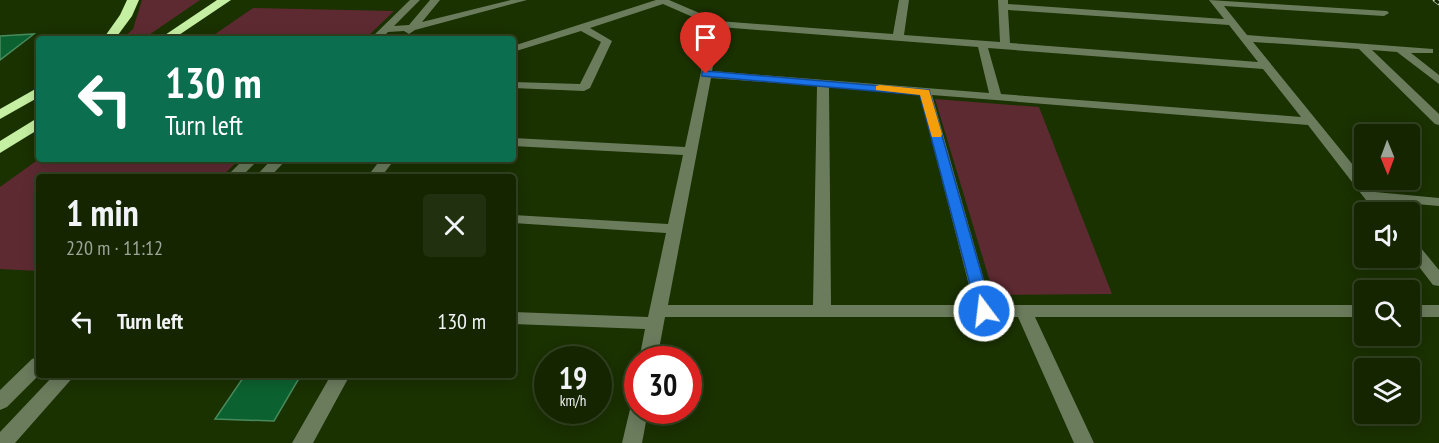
<!DOCTYPE html>
<meta charset="utf-8">
<style>
:root{--surface:#142500;--page:#21310f;--text:#f1f3f6;--muted:#9da599;--line:#334222}
body{margin:0;font-family:"PT Sans Narrow",sans-serif;background:var(--page);color:var(--text);height:100vh;display:flex;flex-direction:column;font-size:22px;white-space:nowrap}
*{box-sizing:border-box;margin:0}
p{font-size:20px;color:var(--muted)}
.icon{flex:none;width:33px;height:33px;fill:none;stroke:currentColor;stroke-width:2;stroke-linecap:round;stroke-linejoin:round}
.map{position:relative;flex:1;overflow:hidden}
.details{position:absolute;left:36px;top:174px;width:480px;height:204px;display:flex;flex-direction:column;background:var(--surface);border-radius:6px;box-shadow:0 3px 15px #0003,0 0 0 2px var(--line)}
.details>*{flex:none}
.banner{position:absolute;left:36px;top:36px;width:480px;height:126px;border-radius:6px;box-shadow:0 3px 15px #0003,0 0 0 2px var(--line);background:#0b6e4f;color:#fff;overflow:hidden}
.needle{width:39px;rotate:179deg}
.fabs{position:absolute;left:1354px;top:124px;display:grid;gap:12px}
.fabs a{display:grid;place-items:center;width:66px;height:66px;border-radius:6px;background:var(--surface);box-shadow:0 3px 15px #0003,0 0 0 2px var(--line);font-size:30px}
.speed{position:absolute;left:534px;top:346px;display:flex;gap:12px;font-size:30px;font-weight:700;text-align:center}
.speed>*{display:grid;place-content:center;width:78px;height:78px;border-radius:50%;background:var(--surface);box-shadow:0 3px 15px #0003,0 0 0 2px var(--line);line-height:1}
.speed small{font-size:15px;font-weight:400}
.speed .limit{border:9px solid #d22;background:#fff;color:#111}
.pin{position:absolute;display:grid;place-items:center;width:51px;height:51px;color:#fff;margin:-62px -26px;border-radius:50% 50% 50% 0;rotate:-45deg;box-shadow:0 0 6px #0007}
.pin .icon{rotate:45deg}
.me{position:absolute;width:66px;margin:-33px;rotate:345deg;stroke-linejoin:round;filter:drop-shadow(0 0 4px #0008)}
.turn{display:flex;align-items:center;gap:21px;height:126px;padding:0 30px;font-size:27px}
.turn .icon{width:78px;height:78px;stroke-width:2.5}
.turn b{display:block;font-size:42px;line-height:51px}
.round{display:grid;place-items:center;flex:none;width:63px;height:63px;border-radius:6px;background:var(--page)}
.overview{display:flex;align-items:center;justify-content:space-between;height:102px;padding:0 30px}
h1{font-size:36px;font-weight:700;line-height:45px}
ul{padding:0;list-style:none}
li{display:flex;align-items:center;gap:18px;height:90px;padding:0 30px}
li div{flex:1}
li b{display:block;font-size:22px}
li em{font-style:normal}
.map>svg:first-child{display:block}
.green{fill:#5e2a32}
.building{fill:#0c6130;stroke:#498a5c;stroke-width:1.5}
.lines{fill:none;stroke-linecap:round;stroke-linejoin:round}
.minor{fill:#6b7c5d;fill-rule:evenodd}
.highway{fill:#c5efa2;fill-rule:evenodd}
.rail-casing{stroke:#bed2ae;stroke-width:4.5}
.rail{stroke:#152504;stroke-width:3;stroke-dasharray:10;stroke-linecap:butt}
.route{fill:#1a73e8;stroke:#114b97;stroke-width:1.5}
.slow{fill:#f59e0b}
</style>
<div class="map">
<svg width="1439" height="443" viewBox="0 0 1439 443">
<rect width="100%" height="100%" fill="#1a3100"/>
<path class="green" d="M142 0H200L143 39H122L133 29Z
M253 8 394 11 365 39H208Z
M935 99 1039 107 1112 294 994 295Z
M39 159H240L221 177H39V271L0 269V187Z"/>
<path class="building" d="M34 34 0 60V36Z
M245 375H301L274 421 215 419Z"/>
<g class="lines">
<path class="minor" d="M410 0H420L394 26 409 25 430 0H440L422 22 511 0H527L415 30 409 34 404 31 388 32 381 39H370Z
M656 0H669L718 21 893 34 899 0H909L904 35 1000 42 998 0H1008V4L1224 19 1209 0 1387 11 1389 13 1384 16 1224 6 1247 35 1433 49V53H1411L1439 75V84L1397 52 1372 50 1439 114V125L1435 124 1359 49 1253 42 1375 192 1439 198V206L1382 201 1391 213H1376L1308 125 932 95 991 305H1365V317H1035L1094 443H1074L1018 317H665L657 360H639L645 329 513 324V312L648 317 666 233 513 223V215L668 224 683 155 513 146V138L685 147 711 25 663 4 590 28 612 41 590 88 584 91 513 88V82L580 84 601 42 581 31 513 52V46ZM1008 10 1229 25 1258 62 1010 43ZM720 27 978 47 989 93 712 71ZM988 48 1263 69 1301 117 1001 94ZM711 78 817 86 813 305H668ZM829 87 920 94 974 305H831Z
M244 159H259L241 177H226Z
M272 159H287L270 177H255Z
M381 159H395L381 177H367Z
M1410 240 1416 242 1439 270V286L1433 285 1410 255Z
M1410 305H1439V317H1410Z
M39 357V375L7 407 0 410V390L32 359Z
M54 375H75L15 443H0V432Z
M331 375H350L313 443H292Z
M638 403V411H648L642 443H622L631 405Z"/>
<path class="highway" d="M127 0H139L132 16 115 39H103L120 15Z
M217 0H231L173 39H159Z
M39 87V97L0 119V109Z
M39 117V129L0 153V141Z"/>
<defs>
<path id="rail" d="M1435 0 1439 3"/>
</defs>
<use href="#rail" class="rail-casing"/>
<use href="#rail" class="rail"/>
</g>
<path class="route" d="M706 71 929 90 992 311 990 314H979L977 311 920 95 702 76V72Z"/>
<path class="slow" d="M880 85 929 90 942 134 941 137H932L931 134 920 95 876 90V86Z"/>
</svg>
<div class="fabs">
<a><svg class="needle" viewBox="-14 -14 28 28"><path d="M0-13l5 13h-10z" fill="#e53935"/><path d="M0 13l5-13h-10z" fill="#9da599"/></svg></a>
<a><svg class="icon" aria-label="sound" viewBox="0 0 24 24"><path d="M4 9h4l5-4v14l-5-4H4zM17 9q2 3 0 6"/></svg></a>
<a><svg class="icon" aria-label="search" viewBox="0 0 24 24"><circle cx="10" cy="10" r="6"/><path d="M15 15l6 6"/></svg></a>
<a><svg class="icon" aria-label="layers" viewBox="0 0 24 24"><path d="M12 4l9 5-9 5-9-5zM3 14l9 5 9-5"/></svg></a>
</div>
<div class="speed"><div>19<small>km/h</small></div><div class="limit">30</div></div>
<div class="pin" style="left:706px;top:74px;background:#d93025"><svg class="icon" aria-label="arrive" viewBox="0 0 24 24"><path d="M6 21V4h12l-3 4 3 4H6"/></svg></div>
<svg class="me" style="left:984px;top:311px" viewBox="-20 -20 40 40"><circle r="17" fill="#1a73e8" stroke="#fff" stroke-width="3"/><path d="M0-11L8 9 0 5-8 9z" fill="#fff"/></svg>
<div class="banner">
<div class="turn"><svg class="icon" aria-label="left" viewBox="0 0 24 24"><path d="M17 20v-9H6M10 6l-5 5 5 5"/></svg><div><b>130 m</b>Turn left</div></div>
</div>
<section class="details">
<div class="overview"><div><h1>1 min</h1><p>220 m · 11:12</p></div><a class="round"><svg class="icon" aria-label="close" viewBox="0 0 24 24"><path d="M6 6l12 12M18 6L6 18"/></svg></a></div>
<ul>
<li><svg class="icon" aria-label="left" viewBox="0 0 24 24"><path d="M17 20v-9H6M10 6l-5 5 5 5"/></svg><div><b>Turn left</b></div><em>130 m</em></li>
</ul>
</section>
</div>
